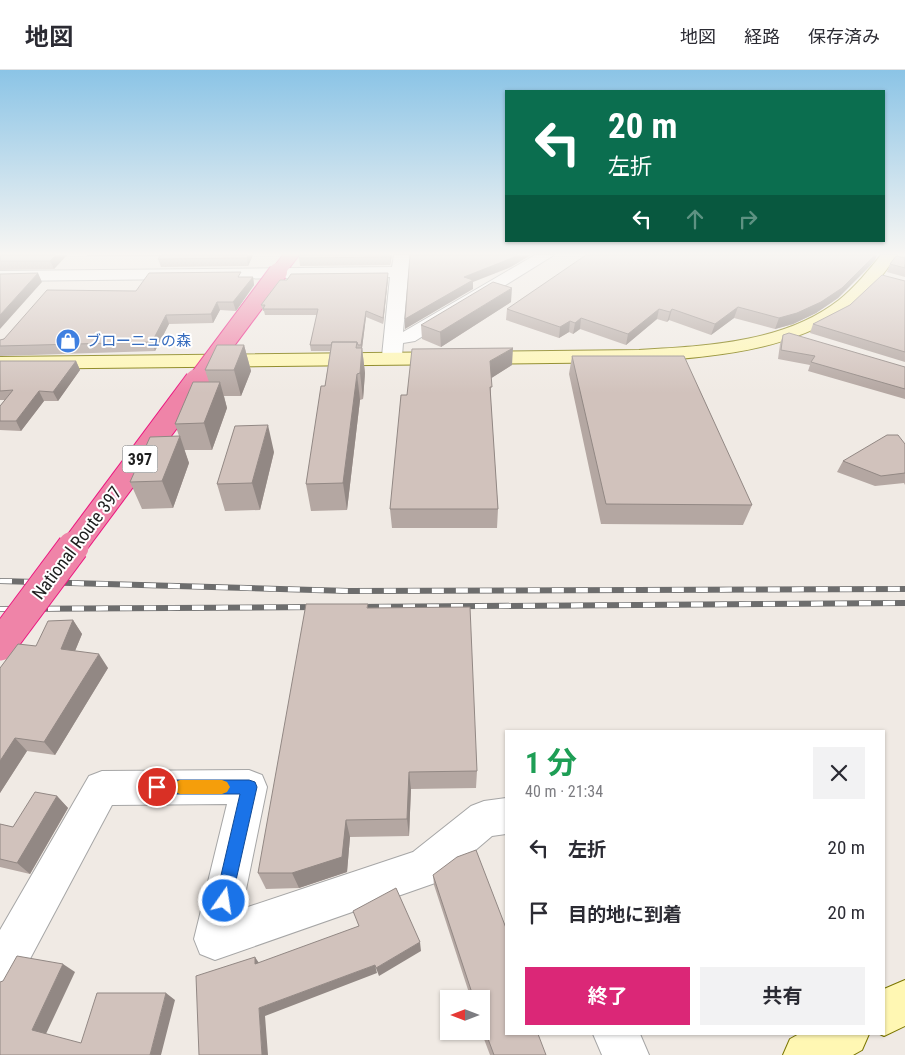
<!DOCTYPE html>
<html lang="ja">
<meta charset="utf-8">
<style>
:root{--surface:#fff;--page:#f2f2f3;--text:#2b2b33;--muted:#7c7c81;--line:#e1e1e2;--accent:#db2777}
body{margin:0;font-family:"Roboto Condensed","Noto Sans JP",sans-serif;background:var(--page);color:var(--text);height:100vh;display:flex;flex-direction:column;font-size:19px;white-space:nowrap}
*{box-sizing:border-box;margin:0}
p{font-size:16px;color:var(--muted)}
.icon{flex:none;width:28px;height:28px;fill:none;stroke:currentColor;stroke-width:2;stroke-linecap:round;stroke-linejoin:round}
.map{position:relative;flex:1;overflow:hidden}
.panel{position:absolute;left:505px;top:660px;width:380px;height:305px;display:flex;flex-direction:column;background:var(--surface);border-radius:0px;box-shadow:0 1px 4px #0004}
.panel>*{flex:none}
.guide{position:absolute;left:505px;top:20px;width:380px;height:152px;border-radius:0px;box-shadow:0 1px 4px #0004;background:#0b6e4f;color:#fff;overflow:hidden}
.needle{width:32px;rotate:270deg}
.controls{position:absolute;left:440px;top:920px;display:grid;gap:10px}
.controls a{display:grid;place-items:center;width:50px;height:50px;border-radius:0px;background:var(--surface);box-shadow:0 1px 4px #0004;font-size:25px}
.pin{position:absolute;display:grid;place-items:center;width:42px;height:42px;color:#fff;margin:-21px;border:2px solid #fff;border-radius:50%;box-shadow:0 1px 5px #0007}
.me{position:absolute;width:55px;margin:-28px;rotate:13deg;stroke-linejoin:round;filter:drop-shadow(0 0 4px #0008)}
.turn{display:flex;align-items:center;gap:18px;height:105px;padding:0 20px;font-size:22px}
.turn .icon{width:65px;height:65px;stroke-width:2.5}
.turn b{display:block;font-size:35px;line-height:42px}
.lanes{display:flex;align-items:center;height:48px;padding:0 20px;background:#0003;justify-content:center;gap:25px;direction:ltr}
.lanes .off{opacity:.35}
.round{display:grid;place-items:center;flex:none;width:52px;height:52px;border-radius:0px;background:var(--page)}
.summary{display:flex;align-items:center;justify-content:space-between;height:85px;padding:0 20px}
h1{font-size:30px;font-weight:700;line-height:38px;color:#1e9e55}
.primary-button{display:flex;gap:10px;margin-top:auto;padding:10px 20px}
.primary-button a{flex:1;height:58px;border-radius:0px;background:var(--accent);color:#fff;font-size:20px;font-weight:700;line-height:58px;text-align:center}
.primary-button a+a{background:var(--page);color:var(--text)}
ul{padding:0;list-style:none}
li{display:flex;align-items:center;gap:15px;height:65px;padding:0 20px}
li div{flex:1}
li b{display:block;font-size:19px}
li em{font-style:normal}
header{display:flex;align-items:center;gap:30px;box-sizing:border-box;height:70px;padding:0 25px;background:var(--surface);border-bottom:1px solid var(--line)}
header strong{font-size:24px}
nav{display:flex;gap:28px;margin-inline-start:auto;font-size:18px}
.map>svg:first-child{display:block}
.lines{fill:none;stroke-linecap:round;stroke-linejoin:round}
.street-casing{stroke:#a6a6a6;stroke-width:2}
.secondary-casing{stroke:#7b7600;stroke-width:2}
.highway-casing{stroke:#ec137f;stroke-width:2}
.street{fill:#fff;fill-rule:evenodd}
.secondary{fill:#fff7b3;fill-rule:evenodd}
.highway{fill:#ef84a8;fill-rule:evenodd}
.rail-casing{stroke:#6d6d6d;stroke-width:6}
.rail{stroke:#fff;stroke-width:4.5;stroke-dasharray:12;stroke-linecap:butt}
.highway-bridge-far2-casing{stroke:#ec137f;stroke-width:20;stroke-linecap:butt}
.highway-bridge-far1-casing{stroke:#ec137f;stroke-width:26;stroke-linecap:butt}
.highway-bridge-casing{stroke:#ec137f;stroke-width:33;stroke-linecap:butt}
.highway-bridge-far2{stroke:#ef84a8;stroke-width:18}
.highway-bridge-far1{stroke:#ef84a8;stroke-width:24}
.highway-bridge{stroke:#ef84a8;stroke-width:31}
.wall{fill:#b4a7a2}
.shaded-wall{fill:#928884}
.building{fill:#d1c2bc;stroke:#928884}
.route{fill:#1a73e8;stroke:#114b97}
.slow{fill:#f59e0b}
.labels{text-anchor:middle;stroke-width:4;stroke-linejoin:round;paint-order:stroke}
.far-shop-label{font-size:15px;fill:#366cbe;stroke:#fff;text-anchor:start}
.shield{fill:#fff;stroke:#626262;stroke-width:1}
.shield-label{font-size:16px;font-weight:bold;fill:#1f1f1f}
.street-label{font-size:18px;fill:#1f1f1f;stroke:#fff}
</style>
<header>
<strong>地図</strong>
<nav><a>地図</a><a>経路</a><a>保存済み</a></nav>
</header>
<div class="map">
<svg width="905" height="985" viewBox="0 0 905 985">
<rect width="100%" height="100%" fill="#f0eae4"/>
<g class="lines">
<defs>
<path id="street" d="M394 185H410L403 262 535 185H554L415 271 403 273 402 286 399 290H385L382 286 390 207 0 211V201L392 197Z
M249 700 262 705 267 717 242 839 413 782 471 736 484 731 506 728V764L492 766 438 812 215 890 200 884 194 869 227 734 112 735 15 917 0 924V860L89 706 102 701Z
M593 964H640L649 985H602Z"/>
<path id="secondary" d="M881 185H897C883 205 866 228 845 242 786 282 709 287 639 292L0 299V287L639 280C706 276 784 273 839 230 855 217 868 201 881 185Z
M905 910V956L884 966 880 964H884V919Z
M799 964H869L862 980 853 985H783L790 969Z"/>
<path id="highway" d="M283 185H299L284 205H272L270 202Z"/>
</defs>
<use href="#street" class="street-casing"/>
<use href="#secondary" class="secondary-casing"/>
<use href="#highway" class="highway-casing"/>
<use href="#street" class="street"/>
<use href="#secondary" class="secondary"/>
<use href="#highway" class="highway"/>
<defs>
<path id="rail" d="M0 511 349 521 905 519
M355 537 905 533
M0 539 320 537"/>
</defs>
<use href="#rail" class="rail-casing"/>
<use href="#rail" class="rail"/>
<defs>
<path id="highway-bridge-far2" d="M196 312 278 202"/>
<path id="highway-bridge-far1" d="M72 479 197 311"/>
<path id="highway-bridge" d="M0 575 73 477"/>
</defs>
<use href="#highway-bridge-far2" class="highway-bridge-far2-casing"/>
<use href="#highway-bridge-far1" class="highway-bridge-far1-casing"/>
<use href="#highway-bridge" class="highway-bridge-casing"/>
<use href="#highway-bridge-far2" class="highway-bridge-far2"/>
<use href="#highway-bridge-far1" class="highway-bridge-far1"/>
<use href="#highway-bridge" class="highway-bridge"/>
</g>
<path class="wall" d="M0 185H67L54 199 0 200Z
M87 185H253L248 196 161 197 158 189 160 186H87Z
M300 185H392L390 195 300 196 299 188Z
M905 188V207L887 202 890 194Z
M875 190 838 228 816 243 793 254 775 259 734 248 711 265 669 250 667 252 657 249 626 275 580 259 573 264 569 262 559 268 506 250 507 239Z
M242 207H253L254 215 236 241 220 240 213 253 169 254 155 281 0 286V270L136 221Z
M388 209 383 254 366 247 362 278 365 303 363 329 360 330 347 440 311 441 306 414 325 316 330 281H311L310 275 317 245H265L264 241H263L261 235Z
M905 211V292L810 263 813 254Z
M511 232 441 277 422 269 421 255Z
M783 265 905 297V329L808 301 810 295 778 289 780 274Z
M244 275 251 301 241 326H224L227 338 212 380H184L189 393 173 438 142 439 130 412 179 366 175 354 209 312 205 300Z
M572 286 752 435 743 455 601 454 569 304Z
M0 291H76L80 300 58 331H44L21 361 0 360V336L5 330H0Z
M512 295 491 308V335L498 439 497 458H392L390 439 407 325Z
M905 374V415L904 413 875 416 837 402 843 391Z
M274 382 260 440 225 441 217 414Z
M368 534V538L477 701 476 718 411 719 409 766 350 767 347 802 299 818 266 819 258 803Z
M73 550 82 564 75 581 108 598 55 685 27 681 0 723V598L36 576Z
M57 726 68 738 30 804 0 797V754L13 757Z
M433 805 506 964 546 985H490L481 961V929H471L434 815Z"/>
<path class="shaded-wall" d="M56 185H67L54 199 50 191Z
M248 185H253L248 196 247 188Z
M390 185H392L390 195Z
M517 185H531L511 197 473 212V219L405 259V249L464 207Z
M875 185H877L875 190 870 196 838 228 816 243 793 254 775 259 779 248Z
M38 203 42 212 0 259V245Z
M388 203V209L383 254V248Z
M253 207 254 215 236 241 233 232Z
M512 218 511 232 441 277 440 262Z
M217 232 220 240 213 253 211 244Z
M738 237 734 248 711 265 715 254Z
M659 239 657 249 626 275 628 264Z
M672 239 669 250 667 252 670 242Z
M366 241V247L362 278 365 303 363 329 360 303 362 281 361 275Z
M166 245 169 254 155 281 152 272Z
M581 248 580 259 573 264 575 253Z
M570 251 569 262 559 268 560 257Z
M244 275 251 301 241 326 234 300Z
M513 278 512 295 490 309V291Z
M76 291 80 300 58 331 53 322Z
M357 304 360 330 347 440 343 413Z
M220 312 227 338 212 380 204 353Z
M39 321 44 331 21 361 16 351Z
M268 355 274 382 260 440 252 413Z
M180 366 189 393 173 438 162 411Z
M73 550 82 564 70 593 61 579Z
M99 584 108 598 55 685 44 672Z
M15 668 27 681 0 723V691Z
M409 702 411 719 409 766 407 749Z
M57 726 68 738 30 804 17 793Z
M346 750 350 767 347 802 299 818 292 803Z
M420 872 421 881 379 906 376 898Z
M255 887 261 896 255 894Z
M63 894 75 902 45 966 32 960Z
M375 895 377 903 265 946 268 985H262L259 938Z
M166 923 175 930 161 985H150Z"/>
<path class="building" d="M0 185H56L50 191H0Z
M161 185H248L247 188 158 189Z
M300 185H390V187L299 188Z
M410 185H517L512 188 464 207 473 210 405 249Z
M586 185H875L842 218 821 232 797 243 779 248 738 237 715 254 672 239 670 242 659 239 628 264 581 248 575 253 570 251 560 257 507 239Z
M896 186 905 188V198L890 194Z
M241 202 238 207H253L233 232H217L211 244 166 245 152 272 0 276V270L4 269 47 220 136 221 149 203Z
M38 203 0 245V204Z
M388 203 383 248 366 241 361 275H358L357 272H332L331 275H310L318 239H263L265 235H261L280 210H287L291 204Z
M882 205 905 211V282L813 254 850 235Z
M493 212 512 218 440 262 421 255Z
M789 263 905 297V319L811 292 815 286 781 280 783 265Z
M332 272H357L356 278H362L360 303 357 304 343 413 306 414 321 316H325Z
M217 275H244L234 300H205Z
M513 278 490 291 492 317H490L498 439H390L401 325H407L412 279Z
M572 286H684L752 435 606 434Z
M0 291H76L53 322 39 321 16 351H0V336L13 320 0 321Z
M193 312H220L204 353 175 354Z
M268 355 252 413 217 414 235 356Z
M887 365H898L905 374V403L881 406 843 391Z
M180 366 162 411 130 412 150 367Z
M306 534H368L367 538 470 537 477 701 409 702 407 749 346 750 342 787 292 803H258Z
M73 550 61 579 99 584 44 672 15 668 0 691V598L18 574 36 576 48 551Z
M35 722 57 726 17 793 0 789V754L13 757Z
M476 780 506 858V964H538L546 985H494L484 958 481 951V929H474L433 805 457 787Z
M396 818 420 872 376 898 375 895 259 938 262 985H199L196 906 255 887V894L359 856 353 841Z
M17 886 63 894 32 960 81 973 97 923H166L150 985H0V912L3 911Z"/>
<linearGradient id="sky" x2="0" y2="1"><stop stop-color="#8bc4e6"/><stop offset="0.57" stop-color="#f8f6f3"/><stop offset="1" stop-color="#f8f6f3" stop-opacity="0"/></linearGradient>
<rect width="905" height="323" fill="url(#sky)"/>
<path class="route" d="M157 710H249L255 712 257 717 230 837 224 840 218 837 215 831 240 724H157L152 722 150 717 152 712Z"/>
<path class="slow" d="M180 710H222L227 712 230 717 227 722 222 724H180L175 722 173 717 175 712Z"/>
<defs>
<symbol id="shop-disc" viewBox="-11 -11 22 22"><circle r="9.5" fill="#3f7fe0" stroke="#fff"/><path d="M-5-2.5h2.3a2.7 3.5 0 0 1 5.4 0H5L5.5 6h-11ZM-1.5-2.5h3a1.5 2.3 0 0 0-3 0Z" fill="#fff"/></symbol>
</defs>
<g fill-rule="evenodd">
<use href="#shop-disc" x="54" y="257" width="28" height="28"/>
</g>
<g class="labels">
<g class="far-shop-label">
<text x="86" y="276">ブローニュの森</text>
</g>
<rect class="shield" x="122.5" y="375.5" width="35" height="27" rx="4"/>
<g class="shield-label">
<text x="140" y="395">397</text>
</g>
<g class="street-label">
<text transform="translate(77 473) rotate(-53)" y="6">National Route 397</text>
</g>
</g>
</svg>
<div class="controls">
<a><svg class="needle" viewBox="-14 -14 28 28"><path d="M0-13l5 13h-10z" fill="#e53935"/><path d="M0 13l5-13h-10z" fill="#7c7c81"/></svg></a>
</div>
<div class="pin" style="left:157px;top:717px;background:#d93025"><svg class="icon" aria-label="arrive" viewBox="0 0 24 24"><path d="M6 21V4h12l-3 4 3 4H6"/></svg></div>
<svg class="me" style="left:224px;top:831px" viewBox="-20 -20 40 40"><circle r="17" fill="#1a73e8" stroke="#fff" stroke-width="3"/><path d="M0-11L8 9 0 5-8 9z" fill="#fff"/></svg>
<div class="guide">
<div class="turn"><svg class="icon" aria-label="left" viewBox="0 0 24 24"><path d="M17 20v-9H6M10 6l-5 5 5 5"/></svg><div><b>20 m</b>左折</div></div>
<div class="lanes"><svg class="icon" aria-label="left" viewBox="0 0 24 24"><path d="M17 20v-9H6M10 6l-5 5 5 5"/></svg><svg class="icon off" aria-label="ahead" viewBox="0 0 24 24"><path d="M12 20V5M6 11l6-6 6 6"/></svg><svg class="icon off" aria-label="right" viewBox="0 0 24 24"><path d="M7 20v-9h11M14 6l5 5-5 5"/></svg></div>
</div>
<section class="panel">
<div class="summary"><div><h1>1 分</h1><p>40 m · 21:34</p></div><a class="round"><svg class="icon" aria-label="close" viewBox="0 0 24 24"><path d="M6 6l12 12M18 6L6 18"/></svg></a></div>
<ul>
<li><svg class="icon" aria-label="left" viewBox="0 0 24 24"><path d="M17 20v-9H6M10 6l-5 5 5 5"/></svg><div><b>左折</b></div><em>20 m</em></li>
<li><svg class="icon" aria-label="arrive" viewBox="0 0 24 24"><path d="M6 21V4h12l-3 4 3 4H6"/></svg><div><b>目的地に到着</b></div><em>20 m</em></li>
</ul>
<div class="primary-button"><a>終了</a><a>共有</a></div>
</section>
</div>
